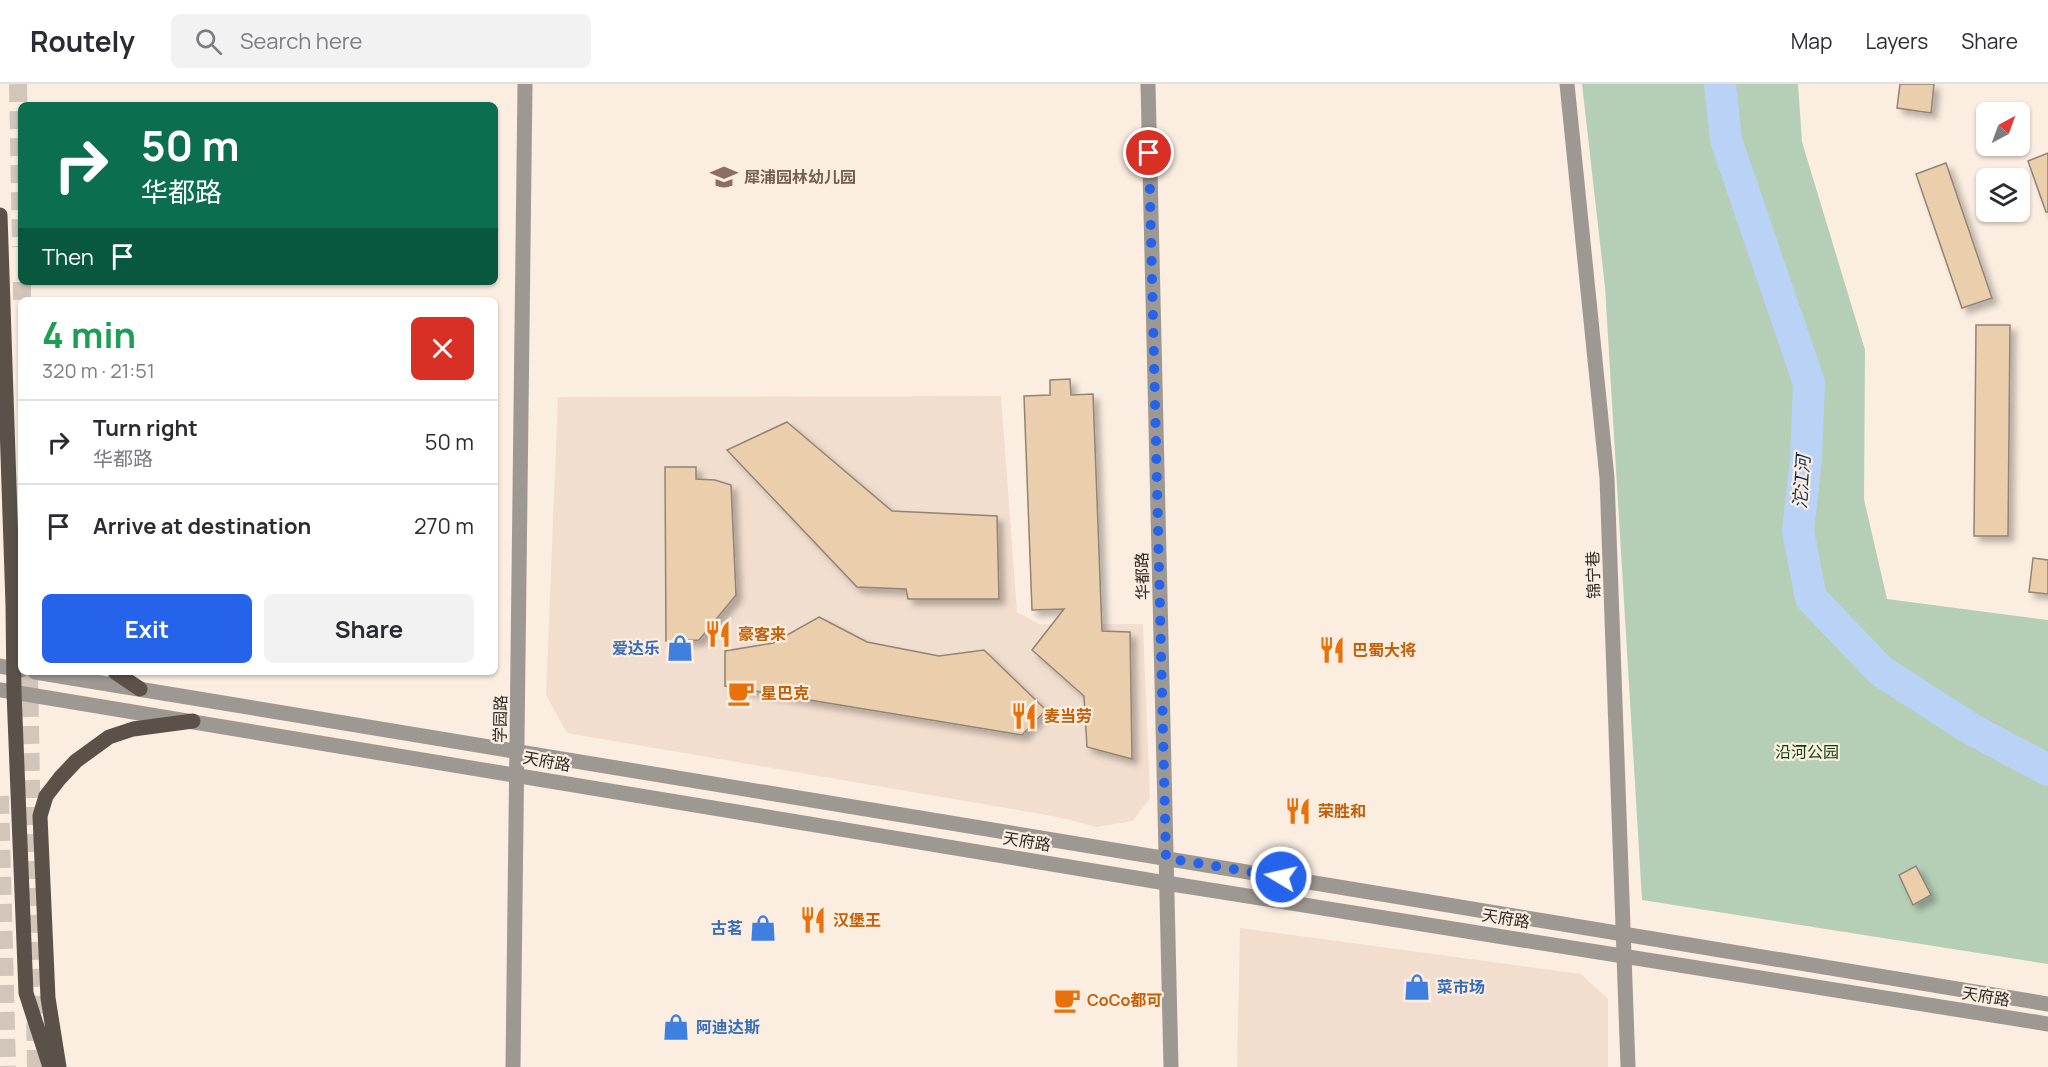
<!DOCTYPE html>
<meta charset="utf-8">
<style>
:root{--surface:#fff;--page:#f2f2f3;--text:#2b2b33;--muted:#7c7c81;--line:#e1e1e2;--accent:#2563eb}
body{margin:0;font-family:Manrope,"Noto Sans SC",sans-serif;background:var(--page);color:var(--text);height:100vh;display:flex;flex-direction:column;font-size:22px;white-space:nowrap}
*{box-sizing:border-box;margin:0}
p{font-size:20px;color:var(--muted)}
.icon{flex:none;width:33px;height:33px;fill:none;stroke:currentColor;stroke-width:2;stroke-linecap:round;stroke-linejoin:round}
.map{position:relative;flex:1;overflow:hidden}
.panel{position:absolute;left:18px;top:213px;width:480px;height:378px;display:flex;flex-direction:column;background:var(--surface);border-radius:9px;box-shadow:0 2px 4px #0004}
.panel>*{flex:none}
.guide{position:absolute;left:18px;top:18px;width:480px;height:183px;border-radius:9px;box-shadow:0 2px 4px #0004;background:#0b6e4f;color:#fff;overflow:hidden}
.needle{width:39px;rotate:41deg}
.controls{position:absolute;left:1976px;top:18px;display:grid;gap:12px}
.controls a{display:grid;place-items:center;width:54px;height:54px;border-radius:9px;background:var(--surface);box-shadow:0 2px 4px #0004;font-size:30px}
.pin{position:absolute;display:grid;place-items:center;width:51px;height:51px;color:#fff;margin:-26px;border:3px solid #fff;border-radius:50%;box-shadow:0 2px 6px #0007}
.me{position:absolute;width:66px;margin:-33px;rotate:279deg;stroke-linejoin:round;filter:drop-shadow(0 0 4px #0008)}
.turn{display:flex;align-items:center;gap:21px;height:126px;padding:0 24px;font-size:27px}
.turn .icon{width:78px;height:78px;stroke-width:2.5}
.turn b{display:block;font-size:42px;line-height:51px}
.then{display:flex;align-items:center;height:57px;padding:0 24px;background:#0003;gap:12px;font-size:22px}
.round{display:grid;place-items:center;flex:none;width:63px;height:63px;border-radius:9px;background:var(--page)}
.summary{display:flex;align-items:center;justify-content:space-between;height:102px;padding:0 24px}
h1{font-size:36px;font-weight:700;line-height:45px;color:#1e9e55}
.primary-button{display:flex;gap:12px;margin-top:auto;padding:12px 24px}
.primary-button a{flex:1;height:69px;border-radius:9px;background:var(--accent);color:#fff;font-size:24px;font-weight:700;line-height:69px;text-align:center}
.primary-button a+a{background:var(--page);color:var(--text)}
ul{padding:0;list-style:none}
li{display:flex;align-items:center;gap:18px;height:84px;padding:0 24px;border-top:2px solid var(--line)}
li div{flex:1}
li b{display:block;font-size:22px}
li em{font-style:normal}
header{display:flex;align-items:center;gap:36px;box-sizing:border-box;height:84px;padding:0 30px;background:var(--surface);border-bottom:2px solid var(--line)}
header strong{font-size:28px}
nav{display:flex;gap:33px;margin-inline-start:auto;font-size:21px}
.search{width:420px;height:54px;background:var(--page);display:flex;align-items:center;gap:15px;box-sizing:border-box;padding:0 21px;border-radius:9px;color:var(--muted);font-size:22px}
.map>svg:first-child{display:block}
.commercial{fill:#f2decf}
.green{fill:#b4cfb6}
.lines{fill:none;stroke-linecap:round;stroke-linejoin:round}
.river{stroke:#bad2f5;stroke-width:32}
.building{fill:#ebceac;stroke:#8f8477;stroke-width:1.5;filter:url(#shadow)}
.highway-tunnel{stroke:#d2c6ba;stroke-width:18;stroke-dasharray:18 9;stroke-linecap:butt}
.minor{stroke:#9e9893;stroke-width:15}
.major{stroke:#5b5148;stroke-width:15}
.route{stroke:#2563eb;stroke-width:10;stroke-dasharray:0 18}
.labels{text-anchor:middle;stroke-width:4.5;stroke-linejoin:round;paint-order:stroke}
.education-label{font-size:16px;font-weight:bold;fill:#785e54;stroke:#fbede0;text-anchor:start}
.street-label{font-size:16px;fill:#2e2924;stroke:#fbede0}
.food-label{font-size:16px;font-weight:bold;fill:#c56008;stroke:#fbede0;text-anchor:start}
.shop-label{font-size:16px;font-weight:bold;fill:#366cbe;stroke:#fbede0;text-anchor:end}
.park-label{font-size:16px;fill:#0e4018;stroke:#fbede0}
.water-label{font-size:18px;font-style:italic;fill:#102f5a;stroke:#fbede0}
</style>
<header>
<strong>Routely</strong>
<div class="search"><svg class="icon" aria-label="search" viewBox="0 0 24 24"><circle cx="10" cy="10" r="6"/><path d="M15 15l6 6"/></svg>Search here</div>
<nav><a>Map</a><a>Layers</a><a>Share</a></nav>
</header>
<div class="map">
<svg width="2048" height="983" viewBox="0 0 2048 983">
<defs>
<filter id="shadow"><feDropShadow dx="5.5" dy="5.5" stdDeviation="3" flood-color="#0004"/></filter>
</defs>
<rect width="100%" height="100%" fill="#fbede0"/>
<path class="commercial" d="M1001 312 1017 528 1039 540H1143L1150 714 1133 737 1097 743 1053 732 567 649 546 611 558 313Z
M1240 844 1581 890 1608 915V983H1237Z"/>
<path class="green" d="M1582 0H1798L1802 58 1865 266 1864 415 1887 515 2048 536V880L1642 816 1605 203Z"/>
<g class="lines">
<path class="river" d="M1720 0 1726 56 1809 299 1806 375 1798 447 1811 514 1881 587 1971 645 2048 686"/>
</g>
<path class="building" d="M1900 0H1934L1931 29 1897 24Z
M2048 69V128H2046L2028 77Z
M1946 79 1992 214 1962 224 1916 90Z
M1976 241H2010L2008 452H1974Z
M1070 295 1071 311 1093 310 1102 547 1130 548 1132 675 1087 663 1084 612 1032 566 1064 525 1032 526 1024 312 1050 311V296Z
M787 338 892 427 997 432 999 515H908L906 505 857 503 727 366Z
M665 383H696V395L715 396 731 401 736 511 699 556 666 557Z
M2033 474 2048 476V510L2029 508Z
M819 533 867 558 939 572 984 566 1046 626 1022 651 725 602V567L773 559Z
M1916 782 1931 811 1913 821 1899 791Z"/>
<g class="lines">
<path class="highway-tunnel" d="M18 0 21 163
M22 198V216
M29 588 36 983
M0 712 7 983"/>
<path class="minor" d="M1148 0 1171 983
M1567 0 1607 394 1628 983
M0 582 21 586
M35 588 2048 920
M0 606 1166 799 2048 940
M513 983 525 0"/>
<path class="major" d="M0 131 13 521 14 608 26 909 50 983
M115 588 140 605
M59 983 48 914 40 732 46 712 60 694 76 677 109 653 133 645 193 637"/>
</g>
<g class="lines">
<path class="route" d="M1149 69 1166 774 1281 793"/>
</g>
<defs>
<symbol id="school-bare" viewBox="-9 -9 18 18"><path d="M0-5L7-2L0 1L-7-2ZM-4 1L0 2.5L4 1V4Q0 6-4 4Z" fill="#8d6e63" stroke="#fbede0" stroke-width="2.5" paint-order="stroke"/></symbol>
<symbol id="restaurant-bare" viewBox="-9 -9 18 18"><path d="M-5-6h1v4h1v-4h1v4h1v-4h1v5L-1.5 .5V6h-2V.5L-5-1ZM5-6V6H3V1.5H1.5Q1.5-4 5-6Z" fill="#e8710a" stroke="#fbede0" stroke-width="2.5" paint-order="stroke"/></symbol>
<symbol id="shop-bare" viewBox="-9 -9 18 18"><path d="M-5-2.5h2.3a2.7 3.5 0 0 1 5.4 0H5L5.5 6h-11ZM-1.5-2.5h3a1.5 2.3 0 0 0-3 0Z" fill="#3f7fe0" stroke="#fbede0" stroke-width="2.5" paint-order="stroke"/></symbol>
<symbol id="cafe-bare" viewBox="-9 -9 18 18"><path d="M-5.5-4.5H6V0H3Q3 3.5 0 3.5H-2.5Q-5.5 3.5-5.5 0ZM3-3.2v2h1.7v-2ZM-6 4.5H4V6H-6Z" fill="#e8710a" stroke="#fbede0" stroke-width="2.5" paint-order="stroke"/></symbol>
</defs>
<g fill-rule="evenodd">
<use href="#school-bare" x="705" y="74" width="38" height="38"/>
<use href="#restaurant-bare" x="699" y="531" width="38" height="38"/>
<use href="#shop-bare" x="661" y="545" width="38" height="38"/>
<use href="#restaurant-bare" x="1313" y="547" width="38" height="38"/>
<use href="#cafe-bare" x="722" y="590" width="38" height="38"/>
<use href="#restaurant-bare" x="1005" y="613" width="38" height="38"/>
<use href="#restaurant-bare" x="1279" y="708" width="38" height="38"/>
<use href="#restaurant-bare" x="794" y="817" width="38" height="38"/>
<use href="#shop-bare" x="744" y="825" width="38" height="38"/>
<use href="#shop-bare" x="1398" y="884" width="38" height="38"/>
<use href="#cafe-bare" x="1048" y="897" width="38" height="38"/>
<use href="#shop-bare" x="657" y="924" width="38" height="38"/>
</g>
<g class="labels">
<g class="education-label">
<text x="744" y="99">犀浦园林幼儿园</text>
</g>
<g class="street-label">
<text transform="translate(1593 491) rotate(-92)" y="6">锦宁巷</text>
<text transform="translate(1142 492) rotate(-91)" y="6">华都路</text>
<text transform="translate(500 635) rotate(-89)" y="6">学园路</text>
<text transform="translate(547 677) rotate(10)" y="6">天府路</text>
<text transform="translate(1027 757) rotate(9)" y="6">天府路</text>
<text transform="translate(1506 834) rotate(9)" y="6">天府路</text>
<text transform="translate(1986 912) rotate(9)" y="6">天府路</text>
</g>
<g class="food-label">
<text x="738" y="556">豪客来</text>
<text x="1352" y="572">巴蜀大将</text>
<text x="761" y="615">星巴克</text>
<text x="1044" y="638">麦当劳</text>
<text x="1318" y="733">荣胜和</text>
<text x="833" y="842">汉堡王</text>
<text x="1087" y="922">CoCo都可</text>
</g>
<g class="shop-label">
<text x="660" y="570">爱达乐</text>
<text x="743" y="850">古茗</text>
<text x="1437" y="909" text-anchor="start">菜市场</text>
<text x="696" y="949" text-anchor="start">阿迪达斯</text>
</g>
<g class="park-label">
<text x="1807" y="674">沿河公园</text>
</g>
<g class="water-label">
<text transform="translate(1802 398) rotate(-86)" y="6">沱江河</text>
</g>
</g>
</svg>
<div class="controls">
<a><svg class="needle" viewBox="-14 -14 28 28"><path d="M0-13l5 13h-10z" fill="#e53935"/><path d="M0 13l5-13h-10z" fill="#7c7c81"/></svg></a>
<a><svg class="icon" aria-label="layers" viewBox="0 0 24 24"><path d="M12 4l9 5-9 5-9-5zM3 14l9 5 9-5"/></svg></a>
</div>
<div class="pin" style="left:1149px;top:69px;background:#d93025"><svg class="icon" aria-label="arrive" viewBox="0 0 24 24"><path d="M6 21V4h12l-3 4 3 4H6"/></svg></div>
<svg class="me" style="left:1281px;top:793px" viewBox="-20 -20 40 40"><circle r="17" fill="#2563eb" stroke="#fff" stroke-width="3"/><path d="M0-11L8 9 0 5-8 9z" fill="#fff"/></svg>
<div class="guide">
<div class="turn"><svg class="icon" aria-label="right" viewBox="0 0 24 24"><path d="M7 20v-9h11M14 6l5 5-5 5"/></svg><div><b>50 m</b>华都路</div></div>
<div class="then">Then<svg class="icon" aria-label="arrive" viewBox="0 0 24 24"><path d="M6 21V4h12l-3 4 3 4H6"/></svg></div>
</div>
<section class="panel">
<div class="summary"><div><h1>4 min</h1><p>320 m · 21:51</p></div><a class="round" style="background:#d93025;color:#fff"><svg class="icon" aria-label="close" viewBox="0 0 24 24"><path d="M6 6l12 12M18 6L6 18"/></svg></a></div>
<ul>
<li><svg class="icon" aria-label="right" viewBox="0 0 24 24"><path d="M7 20v-9h11M14 6l5 5-5 5"/></svg><div><b>Turn right</b><p>华都路</p></div><em>50 m</em></li>
<li><svg class="icon" aria-label="arrive" viewBox="0 0 24 24"><path d="M6 21V4h12l-3 4 3 4H6"/></svg><div><b>Arrive at destination</b></div><em>270 m</em></li>
</ul>
<div class="primary-button"><a>Exit</a><a>Share</a></div>
</section>
</div>
